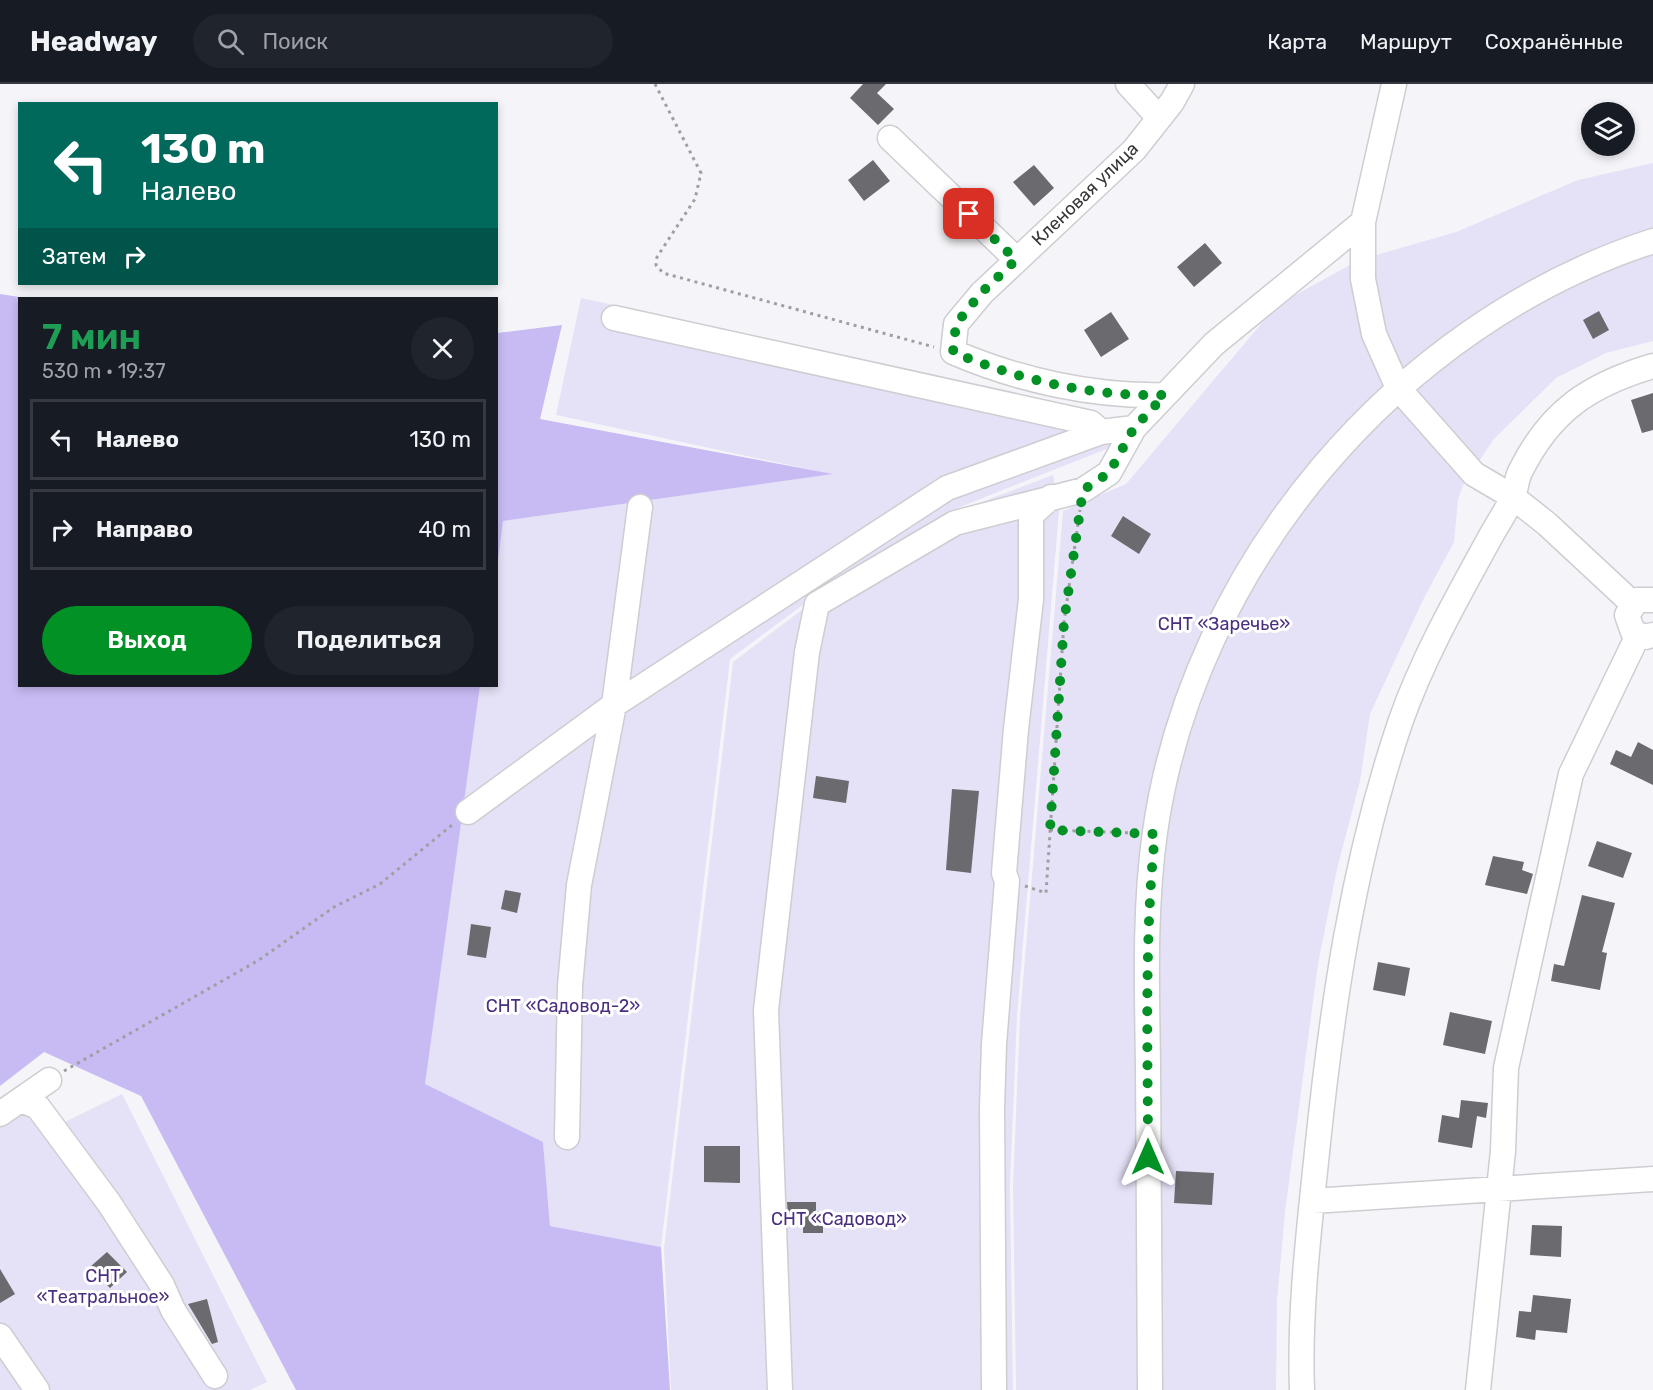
<!DOCTYPE html>
<html lang="ru">
<meta charset="utf-8">
<style>
:root{--surface:#171b24;--page:#20242c;--text:#f1f3f6;--muted:#9ea1a6;--line:#363941;--accent:#019125}
body{margin:0;font-family:Rubik,sans-serif;background:var(--page);color:var(--text);height:100vh;display:flex;flex-direction:column;font-size:22px;white-space:nowrap}
*{box-sizing:border-box;margin:0}
p{font-size:20px;color:var(--muted)}
.icon{flex:none;width:33px;height:33px;fill:none;stroke:currentColor;stroke-width:2;stroke-linecap:round;stroke-linejoin:round}
.map{position:relative;flex:1;overflow:hidden}
.details{position:absolute;left:18px;top:213px;width:480px;height:390px;display:flex;flex-direction:column;background:var(--surface);border-radius:0px;box-shadow:0 3px 9px #0003}
.details>*{flex:none}
.hud{position:absolute;left:18px;top:18px;width:480px;height:183px;border-radius:0px;box-shadow:0 3px 9px #0003;background:#00695c;color:#fff;overflow:hidden}
.controls{position:absolute;left:1581px;top:18px;display:grid;gap:12px}
.controls a{display:grid;place-items:center;width:54px;height:54px;border-radius:50%;background:var(--surface);box-shadow:0 3px 9px #0003;font-size:30px}
.pin{position:absolute;display:grid;place-items:center;width:51px;height:51px;color:#fff;margin:-26px;border-radius:12px;box-shadow:0 3px 9px #0006}
.me{position:absolute;width:66px;margin:-33px;rotate:0deg;stroke-linejoin:round;filter:drop-shadow(0 0 4px #0008)}
.turn{display:flex;align-items:center;gap:21px;height:126px;padding:0 24px;font-size:27px}
.turn .icon{width:78px;height:78px;stroke-width:2.5}
.turn b{display:block;font-size:42px;line-height:51px}
.then{display:flex;align-items:center;height:57px;padding:0 24px;background:#0003;gap:12px;font-size:22px}
.round{display:grid;place-items:center;flex:none;width:63px;height:63px;border-radius:32px;background:var(--page)}
.summary{display:flex;align-items:center;justify-content:space-between;height:102px;padding:0 24px}
h1{font-size:36px;font-weight:600;line-height:45px;color:#1e9e55}
.cta{display:flex;gap:12px;margin-top:auto;padding:12px 24px}
.cta a{flex:1;height:69px;border-radius:36px;background:var(--accent);color:#fff;font-size:24px;font-weight:600;line-height:69px;text-align:center}
.cta a+a{background:var(--page);color:var(--text)}
ul{padding:0;list-style:none}
li{display:flex;align-items:center;gap:18px;height:81px;margin:0 12px 9px;padding:0 12px;border:3px solid var(--line);border-radius:0px}
li div{flex:1}
li b{display:block;font-size:22px}
li em{font-style:normal}
header{display:flex;align-items:center;gap:36px;box-sizing:border-box;height:84px;padding:0 30px;background:var(--surface);border-bottom:2px solid var(--line)}
header strong{font-size:28px}
nav{display:flex;gap:33px;margin-inline-start:auto;font-size:21px}
.search{width:420px;height:54px;background:var(--page);display:flex;align-items:center;gap:15px;box-sizing:border-box;padding:0 21px;border-radius:33px;color:var(--muted);font-size:22px}
.map>svg:first-child{display:block}
.green{fill:#e5e1f7}
.forest{fill:#c8bbf4}
.building{fill:#6b6a6e}
.lines{fill:none;stroke-linecap:round;stroke-linejoin:round}
.minor-casing{stroke:#cecdd1;stroke-width:27}
.path{stroke:#9f9fa2;stroke-width:3;stroke-dasharray:3 4.5;stroke-linecap:butt}
.minor{stroke:#fff;stroke-width:24}
.route{stroke:#019125;stroke-width:10;stroke-dasharray:0 18}
.labels{text-anchor:middle;stroke-width:6;stroke-linejoin:round;paint-order:stroke}
.street-label{font-size:18px;fill:#363537;stroke:#fff}
.park-label{font-size:18px;fill:#4a2f80;stroke:#fff}
</style>
<header>
<strong>Headway</strong>
<div class="search"><svg class="icon" aria-label="search" viewBox="0 0 24 24"><circle cx="10" cy="10" r="6"/><path d="M15 15l6 6"/></svg>Поиск</div>
<nav><a>Карта</a><a>Маршрут</a><a>Сохранённые</a></nav>
</header>
<div class="map">
<svg width="1653" height="1306" viewBox="0 0 1653 1306">
<rect width="100%" height="100%" fill="#f5f5f9"/>
<path class="green" d="M1653 79V257L1606 269 1556 294 1494 355 1463 401 1458 416 1454 458 1424 514 1370 630 1360 697 1337 785 1318 880 1285 1128 1277 1217 1276 1306H1016L1013 1101 1020 933 1063 427 1126 400 1277 221 1359 176 1456 148 1578 96Z
M581 214 932 290 1106 334 1109 364 955 425 819 509 730 575 661 1163 550 1142 543 1058 424 1000 480 602H496V484L503 437 831 390 556 331Z
M1053 391 1059 427 1017 932 1010 1102 1013 1306H671L664 1165 733 578 823 510 956 428Z
M24 1000 65 1038 122 1010 267 1298 250 1306H0V1016Z"/>
<path class="forest" d="M0 210 26 214H20V602H480L425 1000 543 1058 550 1142 661 1163 670 1306H296L141 1012 44 968 0 1002Z
M562 241 540 335 833 390 503 437 497 484V249Z"/>
<path class="building" d="M863 0H886L877 9 894 25 878 41 850 14Z
M873 76 890 97 864 117 848 96Z
M1034 81 1054 104 1034 122 1013 98Z
M1205 159 1222 179 1194 203 1177 183Z
M1599 227 1609 246 1593 255 1583 236Z
M1111 228 1129 255 1101 273 1084 246Z
M1653 309V346L1642 349 1631 316Z
M1123 432 1151 450 1139 470 1111 452Z
M1638 658 1653 666V701L1610 680 1616 666 1631 673Z
M816 692 849 697 846 719 813 714Z
M952 705 979 707 971 789 946 786Z
M1597 757 1632 769 1623 794 1588 782Z
M1493 772 1524 778 1522 786 1533 790 1527 810 1485 801Z
M505 806 521 809 517 829 501 825Z
M1582 811 1615 819 1602 868 1607 869 1600 906 1551 897 1554 880 1564 882Z
M471 840 491 843 486 874 467 871Z
M1378 878 1410 884 1405 912 1373 906Z
M1450 928 1492 937 1485 970 1443 961Z
M1461 1016 1488 1019 1486 1034 1477 1032 1472 1064 1438 1058 1442 1031 1459 1034Z
M704 1062H740V1099L704 1098Z
M1176 1087 1214 1089 1212 1121 1174 1119Z
M787 1118H816V1127H823V1149H803V1133H788Z
M1532 1141 1562 1142 1561 1173 1530 1171Z
M107 1168 127 1188 110 1204 90 1183Z
M0 1185 15 1210 0 1219Z
M1533 1211 1571 1215 1567 1249 1536 1246 1535 1256 1516 1253 1519 1227 1531 1228Z
M207 1215 218 1258 212 1260 188 1220Z"/>
<g class="lines">
<defs>
<path id="minor" d="M1128 0 1159 34
M1394 0 1363 138V195L1374 250 1398 304 1474 390 1513 413 1547 440 1633 520
M890 54 1016 175
M614 234 1091 339 1101 348
M1165 311C1094 313 1018 296 953 268L956 240 982 209 1134 66 1172 18 1182 0
M1653 516H1637L1627 531 1633 548 1645 553 1653 551
M468 728 614 621 640 423
M21 1016 38 1023 109 1119 162 1201 173 1226 215 1292
M0 1030 49 996
M567 1053 570 902 579 801 614 621 947 404 1101 348 1134 344
M1312 1117 1653 1095
M0 1252 37 1306
M780 1306 766 926 807 568 817 520 955 439 1083 406 1109 389 1134 344 1214 260 1363 138
M994 1306 992 1024 994 960 1007 797 1004 789 1016 645 1031 515V431L1051 413
M1150 1306C1149 1198 1149 1090 1148 982 1147 905 1144 825 1155 748 1193 481 1397 240 1653 157
M1302 1306C1299 1227 1309 1146 1317 1068 1332 922 1353 778 1400 639 1423 573 1459 510 1492 450 1499 438 1506 427 1512 415 1516 407 1516 396 1520 388 1550 327 1589 301 1653 282
M1478 1306 1503 1067 1506 984 1571 690 1638 551"/>
</defs>
<use href="#minor" class="minor-casing"/>
<path class="path" d="M655 0 701 89 695 115 657 173 656 181 663 189 934 263
M1050 746 1135 749
M1025 802 1046 809 1064 538 1080 426
M64 987 259 876 334 823 380 800 452 741"/>
<use href="#minor" class="minor"/>
</g>
<g class="lines">
<path class="route" d="M969 130 1016 176 981 209 956 240 953 268C1018 296 1094 313 1165 311L1134 344 1109 389 1083 406 1064 538 1050 746 1155 750C1144 857 1148 966 1148 1073"/>
</g>
<g class="labels">
<g class="street-label">
<text transform="translate(1085 110) rotate(-44)" y="6">Кленовая улица</text>
</g>
<g class="park-label">
<text x="1224" y="546">СНТ «Заречье»</text>
<text x="563" y="928">СНТ «Садовод-2»</text>
<text x="839" y="1141">СНТ «Садовод»</text>
<text x="103" y="1198">СНТ<tspan x="103" dy="21">«Театральное»</tspan></text>
</g>
</g>
</svg>
<div class="controls">
<a><svg class="icon" aria-label="layers" viewBox="0 0 24 24"><path d="M12 4l9 5-9 5-9-5zM3 14l9 5 9-5"/></svg></a>
</div>
<div class="pin" style="left:969px;top:130px;background:#d93025"><svg class="icon" aria-label="arrive" viewBox="0 0 24 24"><path d="M6 21V4h12l-3 4 3 4H6"/></svg></div>
<svg class="me" style="left:1148px;top:1073px" viewBox="-20 -20 40 40"><path d="M0-17L14 15 0 8-14 15z" fill="#019125" stroke="#fff" stroke-width="4"/></svg>
<div class="hud">
<div class="turn"><svg class="icon" aria-label="left" viewBox="0 0 24 24"><path d="M17 20v-9H6M10 6l-5 5 5 5"/></svg><div><b>130 m</b>Налево</div></div>
<div class="then">Затем<svg class="icon" aria-label="right" viewBox="0 0 24 24"><path d="M7 20v-9h11M14 6l5 5-5 5"/></svg></div>
</div>
<section class="details">
<div class="summary"><div><h1>7 мин</h1><p>530 m · 19:37</p></div><a class="round"><svg class="icon" aria-label="close" viewBox="0 0 24 24"><path d="M6 6l12 12M18 6L6 18"/></svg></a></div>
<ul>
<li><svg class="icon" aria-label="left" viewBox="0 0 24 24"><path d="M17 20v-9H6M10 6l-5 5 5 5"/></svg><div><b>Налево</b></div><em>130 m</em></li>
<li><svg class="icon" aria-label="right" viewBox="0 0 24 24"><path d="M7 20v-9h11M14 6l5 5-5 5"/></svg><div><b>Направо</b></div><em>40 m</em></li>
</ul>
<div class="cta"><a>Выход</a><a>Поделиться</a></div>
</section>
</div>
